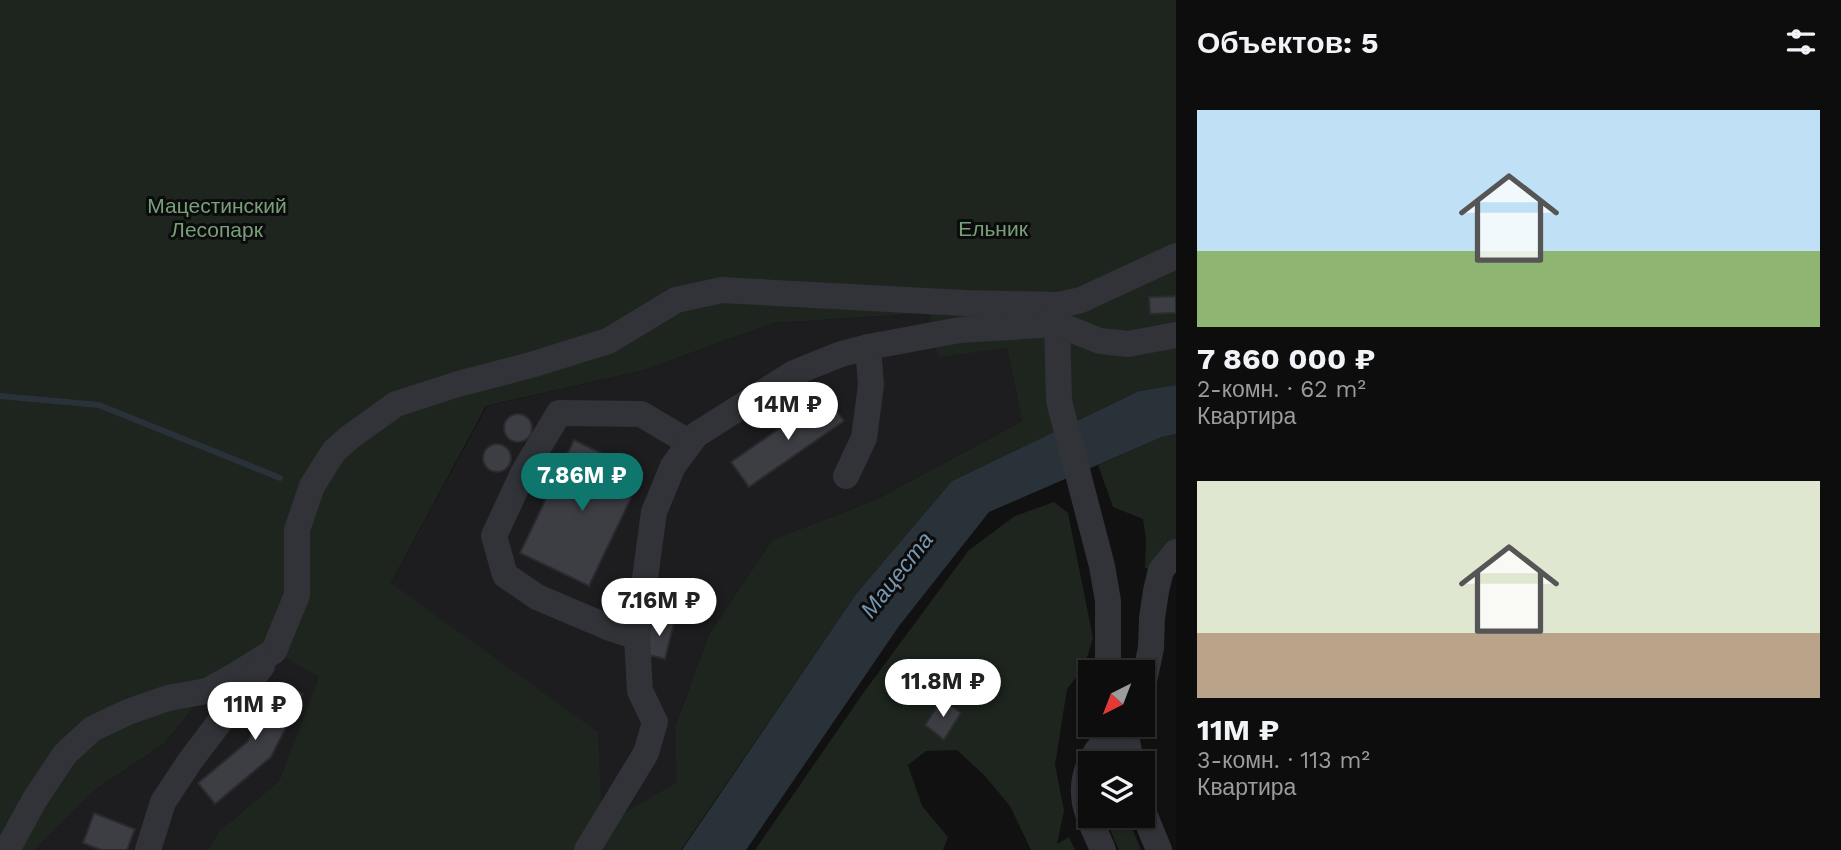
<!DOCTYPE html>
<html lang="ru">
<head>
<meta charset="utf-8">
<style>
	body { margin:0; font-family:"Work Sans",sans-serif; background:#161617; color:#f1f3f6; height:100vh; display:flex; flex-direction:column; font-size:26px; white-space:nowrap }
	* { box-sizing:border-box; margin:0 }
	p { font-size:23px; color:#9a9c9e }
	.icon { flex:none; width:38px; height:38px; fill:none; stroke:currentColor; stroke-width:2; stroke-linecap:round; stroke-linejoin:round }
	.map { position:relative; flex:1; overflow:hidden }
	.details { display:flex; flex-direction:column; background:#0d0d0e; width:665px }
	.details>* { flex:none }
	.needle { width:46px; rotate:222deg }
	.tools { position:absolute; left:1078px; top:660px; display:grid; gap:14px }
	.tools a { display:grid; place-items:center; width:77px; height:77px; border-radius:0px; background:#0d0d0e; box-shadow:0 2px 5px #0004,0 0 0 2px #2d2d2e; font-size:35px }
	.price { position:absolute; translate:-50% -60px; padding:0 16px; border-radius:24px; background:#fff; color:#222; font-size:23px; line-height:46px; filter:drop-shadow(0 2px 4px #0008) }
	.price::after { content:''; position:absolute; left:50%; top:42px; width:21px; height:16px; margin-left:-10px; background:inherit; clip-path:polygon(0 0,100% 0,50% 100%) }
	.price.active { background:#0f766e; color:#fff }
	ul { padding:0; list-style:none }
	li { display:grid; align-content:center; gap:14px; height:371px; padding:0 21px }
	li span { display:grid; place-items:center; height:217px; border-radius:0px; color:#555 }
	li>.icon { margin-inline-start:auto }
	span .icon { width:126px; height:126px; fill:#fffc; stroke-width:1 }
	li b { font-size:30px }
	h2 { display:flex; justify-content:space-between; align-items:center; height:84px; padding:0 21px; font-size:30px }
	main { display:flex; flex:1; min-height:0 }
	.map>svg:first-child { display:block }
</style>
</head>
<body>
<main>
<div class="map">
<svg width="1176" height="850" viewBox="0 0 1176 850">
	<rect width="100%" height="100%" fill="#111112"/>
	<g fill="#1d1d1f">
		<polygon points="929,313 933,334 1007,348 1022,421 877,499 772,540 709,634 675,727 678,782 602,827 391,583 487,406 641,371 774,323"/>
		<polygon points="274,651 320,676 279,781 218,832 208,850 34,850 95,790 164,744 207,691"/>
	</g>
	<g fill="#1d251e" fill-rule="evenodd">
		<path d="M0,0H1176V385L1139,391L952,481L856,594L681,850H208L218,832L279,781L319,677L274,651L207,691L164,744L95,790L34,850H0ZM929,313L938,357L1007,348L1022,421L877,499L772,540L709,634L675,727L677,782L602,826L598,732L391,583L486,406L641,371L774,323Z"/>
		<polygon points="1176,434 1176,552 1161,570 1145,568 1146,540 1143,519 1113,507 1098,465 1162,437"/>
		<polygon points="1054,502 1068,513 1093,638 1084,667 1067,689 1055,765 1064,811 1057,844 1069,837 1075,850 1031,850 1010,806 984,775 957,750 926,751 908,765 922,806 948,837 943,850 755,850 864,692 969,550 1015,516"/>
		<polygon points="1104,816 1127,816 1141,850 1119,850"/>
	</g>
	<polygon fill="#293238" points="1176,385 1176,434 1162,437 989,512 899,626 746,850 682,850 856,594 952,481 1139,391"/>
	<g fill="none" stroke-linecap="round" stroke-linejoin="round">
		<polyline stroke="#293238" stroke-width="6" points="0,396 99,405 280,478"/>
	</g>
	<g fill="#3d3e43" stroke="#2b2b2f" stroke-width="2">
		<polygon points="1176,296 1176,313 1150,314 1149,297"/>
		<polygon points="826,396 844,421 749,487 731,462"/>
		<circle cx="518" cy="428" r="14"/>
		<polygon points="574,440 643,473 589,586 520,553"/>
		<circle cx="497" cy="458" r="14"/>
		<polygon points="652,618 674,623 665,659 644,654"/>
		<polygon points="284,684 303,694 271,757 215,804 198,783 247,742 264,713 254,707 263,691"/>
		<polygon points="942,699 961,713 944,740 925,725"/>
		<polygon points="94,813 135,829 127,850 101,850 83,843"/>
	</g>
	<g fill="none" stroke-linecap="round" stroke-linejoin="round">
		<g stroke="#323338" stroke-width="26">
			<polyline points="1058,310 1057,324 1059,401 1102,566 1108,601 1108,672"/>
			<polyline points="846,476 864,438 871,385 868,347"/>
			<polyline points="637,637 610,628 537,597 505,575 494,536 523,473 559,413 641,414 690,443"/>
			<polyline points="1143,686 1151,648 1152,618 1156,591 1161,570 1176,552"/>
			<polyline points="1124,724 1131,763"/>
			<polyline points="1143,811 1159,850"/>
			<polyline points="7,850 35,799 65,754 92,729 128,712 168,698 207,691 239,673 274,651 297,595 297,530 312,486 334,451 350,437 396,404 458,384 531,365 608,341 676,300 722,290 964,303 1059,305 1081,300 1176,256"/>
			<polyline points="148,850 163,802 190,761 262,666"/>
			<polyline points="587,850 646,753 655,722 640,691 637,637 654,512 673,466 696,435 794,373 841,354 868,347 960,330 1057,324 1100,341 1128,344 1176,335"/>
			<path d="M1103,850C1097,835 1088,819 1085,803C1079,769 1098,745 1121,724"/>
		</g>
	</g>
	<g text-anchor="middle" dominant-baseline="central" stroke-width="6" stroke-linejoin="round" paint-order="stroke">
		<g font-size="21" fill="#77a079" stroke="#0c0c0d">
			<text x="217" y="205">Мацестинский<tspan x="217" dy="24">Лесопарк</tspan></text>
			<text x="993" y="228">Ельник</text>
		</g>
		<g font-size="23" font-style="italic" fill="#7696b1" stroke="#0c0c0d">
			<text transform="translate(897 575) rotate(-52)">Мацеста</text>
		</g>
	</g>
</svg>
<div class="tools">
<a><svg class="needle" viewBox="-14 -14 28 28"><path d="M0-13l5 13h-10z" fill="#e53935"/><path d="M0 13l5-13h-10z" fill="#9a9c9e"/></svg></a>
<a><svg class="icon" aria-label="layers" viewBox="0 0 24 24"><path d="M12 4l9 5-9 5-9-5zM3 14l9 5 9-5"/></svg></a>
</div>
<b class="price" style="left:788px;top:442px">14M ₽</b>
<b class="price active" style="left:582px;top:513px">7.86M ₽</b>
<b class="price" style="left:659px;top:638px">7.16M ₽</b>
<b class="price" style="left:943px;top:719px">11.8M ₽</b>
<b class="price" style="left:255px;top:742px">11M ₽</b>
</div>
<section class="details">
<h2>Объектов: 5<svg class="icon" aria-label="filters" viewBox="0 0 24 24"><path d="M4 7h16M4 17h16"/><circle cx="9" cy="7" r="2"/><circle cx="15" cy="17" r="2"/></svg></h2>
<ul>
<li><span style="background:linear-gradient(#bfe0f5 65%,#8fb573 0)"><svg class="icon" aria-label="home" viewBox="0 0 24 24"><path d="M3 11l9-7 9 7M6 9v11h12V9"/></svg></span><div><b>7 860 000 ₽</b><p>2-комн. · 62 m²</p><p>Квартира</p></div></li>
<li><span style="background:linear-gradient(#dfe7d0 70%,#b9a48a 0)"><svg class="icon" aria-label="home" viewBox="0 0 24 24"><path d="M3 11l9-7 9 7M6 9v11h12V9"/></svg></span><div><b>11M ₽</b><p>3-комн. · 113 m²</p><p>Квартира</p></div></li>
</ul>
</section>
</main>
</body>
</html>
